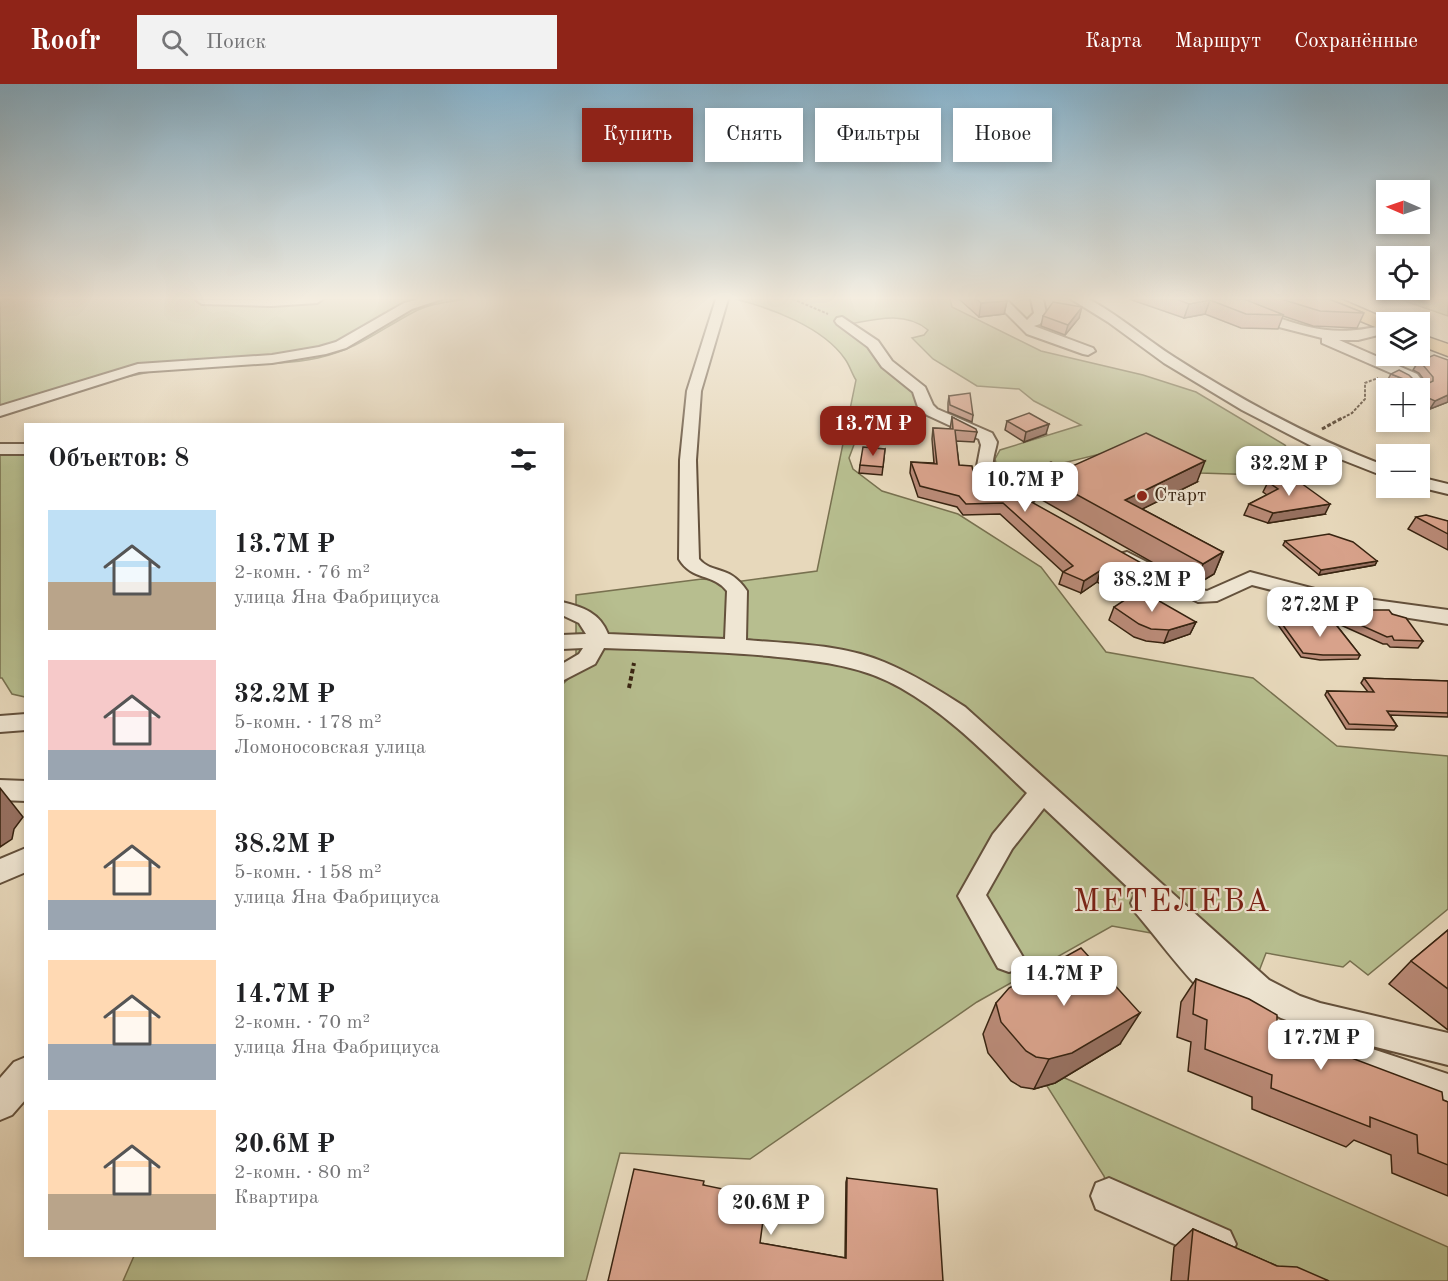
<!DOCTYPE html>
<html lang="ru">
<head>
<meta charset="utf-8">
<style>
	body { margin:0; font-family:"Old Standard TT",serif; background:#f2f2f2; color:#202124; height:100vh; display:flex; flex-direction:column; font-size:22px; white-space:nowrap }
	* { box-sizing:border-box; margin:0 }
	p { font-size:20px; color:#757577 }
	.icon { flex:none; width:33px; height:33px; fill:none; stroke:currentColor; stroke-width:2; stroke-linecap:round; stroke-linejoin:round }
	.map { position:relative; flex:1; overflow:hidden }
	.side { position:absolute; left:24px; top:339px; width:540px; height:834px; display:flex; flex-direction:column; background:#fff; border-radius:0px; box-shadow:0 3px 9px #0003 }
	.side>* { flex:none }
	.banner { position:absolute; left:582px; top:24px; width:570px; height:54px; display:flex; gap:12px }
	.needle { width:39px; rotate:272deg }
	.controls { position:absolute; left:1376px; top:96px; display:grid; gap:12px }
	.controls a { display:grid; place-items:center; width:54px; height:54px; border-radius:0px; background:#fff; box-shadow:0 3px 9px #0003; font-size:30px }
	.price { position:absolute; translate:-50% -51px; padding:0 14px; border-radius:12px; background:#fff; color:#222; font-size:20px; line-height:39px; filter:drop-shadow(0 2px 3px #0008) }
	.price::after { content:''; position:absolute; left:50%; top:36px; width:18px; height:14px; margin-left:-9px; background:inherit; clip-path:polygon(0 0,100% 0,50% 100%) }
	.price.selected { background:#8f2418; color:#fff }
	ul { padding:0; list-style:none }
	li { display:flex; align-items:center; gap:18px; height:150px; padding:0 24px }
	li span { display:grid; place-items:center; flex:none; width:168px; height:120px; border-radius:0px; color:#555 }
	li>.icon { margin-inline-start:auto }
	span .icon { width:72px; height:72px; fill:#fffc; stroke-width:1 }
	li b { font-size:26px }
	h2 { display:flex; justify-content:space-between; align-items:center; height:72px; padding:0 24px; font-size:26px }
	.tag { padding:0 21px; border-radius:0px; background:#fff; box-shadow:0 3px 9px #0003; font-size:21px; line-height:54px }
	.tag.selected { background:#8f2418; color:#fff }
	header { display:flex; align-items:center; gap:36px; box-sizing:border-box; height:84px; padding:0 30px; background:#8f2418; color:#fff }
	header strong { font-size:28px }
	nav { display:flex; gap:33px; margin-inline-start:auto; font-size:21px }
	.search { width:420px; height:54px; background:#f2f2f2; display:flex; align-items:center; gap:15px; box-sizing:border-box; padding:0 21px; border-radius:0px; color:#757577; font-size:22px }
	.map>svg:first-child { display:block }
</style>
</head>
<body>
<header>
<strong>Roofr</strong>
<div class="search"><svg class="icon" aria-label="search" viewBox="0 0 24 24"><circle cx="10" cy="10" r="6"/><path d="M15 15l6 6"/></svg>Поиск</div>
<nav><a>Карта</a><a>Маршрут</a><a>Сохранённые</a></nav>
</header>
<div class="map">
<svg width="1448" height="1197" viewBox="0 0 1448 1197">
	<rect width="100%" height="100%" fill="#e7d8bb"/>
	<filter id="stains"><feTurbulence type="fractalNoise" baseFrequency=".00333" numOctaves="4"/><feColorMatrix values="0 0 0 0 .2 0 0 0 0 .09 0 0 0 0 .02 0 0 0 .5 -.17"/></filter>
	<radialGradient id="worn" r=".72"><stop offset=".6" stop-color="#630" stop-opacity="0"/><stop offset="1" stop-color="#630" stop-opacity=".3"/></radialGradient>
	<g fill="#b7be8f" stroke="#787150" stroke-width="1.5">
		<path d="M0,215H465C447,218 428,220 412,229C378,247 358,265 318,274C275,283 229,279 185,283C121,289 61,312 0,332Z"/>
		<path d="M735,215H950L952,223L1041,267L1143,291L1196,308L1285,361L1297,379L1287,386L1262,391L1200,389L1141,360L1010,392L997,383L995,375L1000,366L1081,341L1034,317L1019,305L977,302L933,275L912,254L924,251L928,246C906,227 876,235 850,240L882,283L914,306L919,324L917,327L920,332L890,357L855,358L849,374L853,385L882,407L958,430L1041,483L1106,568L1253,594L1337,662L1448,672V825L1368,891L1350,877L1343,883L1266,869L1256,895L1218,861L1112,842L977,918L750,1075L620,1069L586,1197H123L134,1172H562V601L576,587V511L702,495L735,498L817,487L856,296C852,290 850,282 845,275C823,243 771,224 735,215Z"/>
		<polygon points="1399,215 1448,215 1448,232"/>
		<polygon points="0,361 25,361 25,613 12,610 2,594 0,594"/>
		<polygon points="1033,980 1448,1163 1448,1197 1298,1197 1109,1112 1104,1092"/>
	</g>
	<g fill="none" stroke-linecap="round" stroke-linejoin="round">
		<g stroke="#64513c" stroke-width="4">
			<g id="minor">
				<polygon points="323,215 317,219 271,222 202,220 196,216"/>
				<polygon points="419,215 442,215 412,225 346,264 326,270 272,279 139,288 0,332 0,322 138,280 272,271 319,263 336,258 404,219"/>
				<path d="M716,215H728L701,307L696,376L699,475C713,491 729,480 747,507L746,556C792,560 841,560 884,578C913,590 939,606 965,623L1269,896L1300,912L1320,919L1448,949V981L1336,953L1448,990V1024L1312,975L1307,964L1312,953L1321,949L1281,934L1255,920L1252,933L1241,938C1208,925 1160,857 1135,828L1131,819L1135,810L1044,724L1012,765L986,811L1024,875L1020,884L1009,888L998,884L958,812L993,750L1027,709C987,671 949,631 901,604C859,580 816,577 769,572C714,567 659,566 604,564L595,580L562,597V580L579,570L583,564L562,565V551L586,550L579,539L562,531V518C583,523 600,529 608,550L725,555L727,507C713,489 692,497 679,475L680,376L687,307Z"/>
				<polygon points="992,215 1006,215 1027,236 1034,229 1031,215 1043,215 1046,229 1040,240 1034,242 1093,264 1095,267 1088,271 1083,270 1027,250"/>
				<path d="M1071,215H1088L1094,218C1122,234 1146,255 1174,273C1241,316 1311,354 1386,382V393L1325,369L1242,326L1164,279L1108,238Z"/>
				<path d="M1209,215C1232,215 1246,222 1267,230C1315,247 1337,252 1386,241V249L1358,256H1339L1417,290L1427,303L1419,308V304H1409L1411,301L1407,296L1322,259V254L1279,243Z"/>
				<path d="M842,233L878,257L892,277L925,303L933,321L937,325L992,349L997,358C996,365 992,375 993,382C996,395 1020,406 1031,412L1034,416L1031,420C1012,425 983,399 977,382L981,361L979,355L927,331L918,323L913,308L882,283L868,263L837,240L835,237L837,234Z"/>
				<rect x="0" y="360" width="26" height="10"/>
				<polygon points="1419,393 1448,400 1448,410 1419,403"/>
				<polygon points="1127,468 1202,506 1207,507 1250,488 1338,511 1448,526 1448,540 1338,523 1252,501 1217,517 1198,518 1120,478 1117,474 1120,470"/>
				<polygon points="26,630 26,646 0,648 0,632"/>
				<polygon points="0,696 26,697 26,717 0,716"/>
				<polygon points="26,764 26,788 0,799 0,775"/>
				<polygon points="26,973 26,1015 12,1031 0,1036 0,994 14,978"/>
				<polygon points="1109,1094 1230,1147 1236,1160 1230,1173 1217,1179 1096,1125 1091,1112 1096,1099"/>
			</g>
		</g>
		<g stroke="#382411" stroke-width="3">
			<g id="major">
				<polygon points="1316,215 1340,215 1393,238 1386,238 1386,246 1380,245 1318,219"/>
				<polygon points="1419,250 1448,260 1448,272 1419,261"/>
			</g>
		</g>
		<g stroke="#382411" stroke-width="2" stroke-dasharray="3 1.5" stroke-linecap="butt">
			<polyline points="793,215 828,230"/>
			<polyline points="1339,336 1352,329 1365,315 1365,299 1378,294"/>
		</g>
		<polyline stroke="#382411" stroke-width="3" stroke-dasharray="4 2" stroke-linecap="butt" points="1322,345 1342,334"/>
		<polyline stroke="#382411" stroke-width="4" stroke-dasharray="4.5 3" stroke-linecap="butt" points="629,604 634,579"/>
		<use href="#minor" fill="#efe6d3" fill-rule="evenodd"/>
		<use href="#major" fill="#e4bc7e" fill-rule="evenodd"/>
	</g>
	<g fill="#ba8b78" stroke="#382411" stroke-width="1.5">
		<polygon points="959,215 1005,215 1007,217 1004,230 979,233"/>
		<polygon points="1129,215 1329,215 1364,229 1357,244 1313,242 1283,232 1278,245 1241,244 1205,230 1184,234"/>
		<polygon points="1043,232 1079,234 1065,251 1041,242"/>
		<polygon points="1448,276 1448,318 1430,325 1419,320 1419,304 1412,303 1414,298 1423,302 1427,300 1419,289 1413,286 1418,278"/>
		<polygon points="1391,290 1411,298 1408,304 1387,297"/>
		<polygon points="949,312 973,331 972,338 948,328 948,319"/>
		<polygon points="952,333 977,348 974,358 956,357 959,381 975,398 1008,405 1149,497 1126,513 1097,498 1081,509 1059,500 1063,488 1000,430 963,431 957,423 918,413 910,389 911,378 934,379 932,355 933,344 950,345"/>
		<polygon points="1007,337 1046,350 1024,358 1005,346"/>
		<polygon points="885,365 882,391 859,389 860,381"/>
		<polygon points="1066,385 1197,398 1142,425 1223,468 1214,490 1194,502 1026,407 1032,386"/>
		<polygon points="1268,398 1325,430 1268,439 1244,431 1249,420 1267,411 1263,408"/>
		<polygon points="1416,433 1448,437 1448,466 1408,445"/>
		<polygon points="1285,457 1377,477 1375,481 1319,491 1283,461"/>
		<polygon points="1334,516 1363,526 1392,530 1423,557 1418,564 1390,563 1387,560 1383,560 1334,538 1360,571 1358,575 1320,576 1301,573 1278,541 1280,537 1332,537 1321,532 1325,525 1331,525 1330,523"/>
		<polygon points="1114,523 1196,538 1190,550 1164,559 1146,557 1134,553 1109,536"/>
		<polygon points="1364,594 1448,597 1448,633 1390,631 1397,642 1394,646 1346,645 1325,611 1327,607 1368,608 1361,599"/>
		<polygon points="1448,846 1448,946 1389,900 1411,877"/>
		<polygon points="1196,895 1277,938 1309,958 1448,1018 1448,1112 1392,1089 1391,1071 1354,1056 1346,1063 1252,1025 1252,1013 1188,987 1191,958 1177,953 1181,918"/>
		<polygon points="996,919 1120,960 1055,999 1034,1005 1021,1003 1011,997 988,969 983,950"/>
		<polygon points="847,1094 943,1197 608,1197 704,1101 760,1159 845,1174 846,1098"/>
		<polygon points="1193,1145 1277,1182 1329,1197 1171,1197 1174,1163"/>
	</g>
	<g fill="#977161" stroke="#382411" stroke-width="1.5">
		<polygon points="1210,216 1205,230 1184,234 1189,220"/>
		<polygon points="1007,217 1004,230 979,233 981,219"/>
		<polygon points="1082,223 1079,234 1065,251 1068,241"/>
		<polygon points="1448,311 1448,318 1430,325 1435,317"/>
		<polygon points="1049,340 1046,350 1024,358 1026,348"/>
		<polygon points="1205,377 1197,398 1122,435 1125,416"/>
		<polygon points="1330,420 1325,430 1268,439 1273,429"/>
		<polygon points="1223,468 1214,490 1194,502 1203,480"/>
		<polygon points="1377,477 1375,481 1319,491 1321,486"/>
		<polygon points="1101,486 1097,498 1081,509 1084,497"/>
		<polygon points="1154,486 1149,497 1126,513 1130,502"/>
		<polygon points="1196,538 1190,550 1164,559 1169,546"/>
		<polygon points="0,704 23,733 14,745 12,755 0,763"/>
		<polygon points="1140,929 1120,960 1055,999 1034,1005 1049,975"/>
	</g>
	<g fill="#d8a28b" stroke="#382411" stroke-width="1.5">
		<polygon points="977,215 1005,215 1007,217 981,219"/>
		<polygon points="1176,215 1244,215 1284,231 1246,230 1210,216 1189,220"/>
		<polygon points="1281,215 1329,215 1364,229 1320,227"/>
		<polygon points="1053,218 1082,223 1068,241 1043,232"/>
		<polygon points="1434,271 1448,276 1448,311 1435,317 1419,310 1419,304 1408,304 1418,300 1414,298 1421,298 1423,302 1433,297 1433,293 1423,281 1418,278"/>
		<polygon points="1399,286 1409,291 1412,294 1411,298 1391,290"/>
		<polygon points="970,309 973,331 950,321 949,312"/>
		<polygon points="1029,329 1049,340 1026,348 1007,337"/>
		<polygon points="952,333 976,345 977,348 955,346 959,381 972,382 975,398 1003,400 1008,405 1154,486 1130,502 1101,486 1084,497 1063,488 1073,482 1003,419 966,420 959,412 920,402 911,378 937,380 933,344 953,345"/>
		<polygon points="1146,349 1205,377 1125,416 1223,468 1203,480 1032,386 1051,378 1066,385"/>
		<polygon points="863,363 885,365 883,383 860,381"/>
		<polygon points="1294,394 1330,420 1273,429 1249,420 1278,405 1268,398"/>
		<polygon points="1426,431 1448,437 1448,450 1416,433"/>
		<polygon points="1329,450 1353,458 1377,477 1321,486 1285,457"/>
		<polygon points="1140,506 1196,538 1169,546 1151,545 1139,540 1114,523"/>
		<polygon points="1334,516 1355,520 1363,526 1389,526 1392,530 1406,534 1423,557 1394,556 1392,552 1387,553 1325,525 1341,525"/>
		<polygon points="1280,537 1333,537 1360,571 1323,571 1303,569"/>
		<polygon points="1364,594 1448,597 1448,629 1387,627 1397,642 1349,640 1327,607 1374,608"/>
		<polygon points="1448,846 1448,905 1411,877"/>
		<polygon points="1081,864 1140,929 1072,969 1049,975 1036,973 1026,967 1001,938 996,919 1009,904"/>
		<polygon points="1196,895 1249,915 1277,931 1277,938 1309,950 1309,958 1442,1008 1443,1016 1448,1018 1448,1081 1418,1069 1417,1051 1370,1033 1370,1043 1271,1004 1272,991 1205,965 1207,936 1193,930"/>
		<polygon points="634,1085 704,1097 703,1101 766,1114 760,1159 846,1174 847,1094 937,1105 943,1197 608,1197"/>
		<polygon points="1193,1145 1277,1182 1297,1183 1329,1197 1188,1197"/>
	</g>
	<linearGradient id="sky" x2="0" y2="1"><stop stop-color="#87b6d2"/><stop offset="0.56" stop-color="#f4ede0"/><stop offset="1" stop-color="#f4ede0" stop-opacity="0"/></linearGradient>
	<rect width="1448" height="383" fill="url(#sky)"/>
	<circle fill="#8f2418" stroke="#efe6d3" stroke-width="2" cx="1142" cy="412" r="6"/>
	<g text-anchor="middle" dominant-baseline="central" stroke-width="4.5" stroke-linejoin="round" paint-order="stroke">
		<g font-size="20" fill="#382411" stroke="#efe6d3" text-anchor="start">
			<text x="1154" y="412">Старт</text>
		</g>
		<g font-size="32" letter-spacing="1.5" fill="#7a1f14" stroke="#efe6d3">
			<text x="1172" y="819">МЕТЕЛЕВА</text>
		</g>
	</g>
	<rect width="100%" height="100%" filter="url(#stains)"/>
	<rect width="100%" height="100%" fill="url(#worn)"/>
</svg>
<div class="controls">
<a><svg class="needle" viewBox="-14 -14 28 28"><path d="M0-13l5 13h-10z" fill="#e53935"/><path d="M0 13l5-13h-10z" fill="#757577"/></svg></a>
<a><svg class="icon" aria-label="locate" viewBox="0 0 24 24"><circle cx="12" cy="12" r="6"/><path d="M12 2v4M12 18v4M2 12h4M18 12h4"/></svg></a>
<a><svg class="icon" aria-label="layers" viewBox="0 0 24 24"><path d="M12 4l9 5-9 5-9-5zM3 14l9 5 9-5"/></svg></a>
<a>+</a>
<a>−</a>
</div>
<b class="price selected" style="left:873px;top:373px">13.7M ₽</b>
<b class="price" style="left:1289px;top:413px">32.2M ₽</b>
<b class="price" style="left:1025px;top:429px">10.7M ₽</b>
<b class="price" style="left:1152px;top:529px">38.2M ₽</b>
<b class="price" style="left:1320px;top:554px">27.2M ₽</b>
<b class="price" style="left:1064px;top:923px">14.7M ₽</b>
<b class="price" style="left:1321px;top:987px">17.7M ₽</b>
<b class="price" style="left:771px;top:1152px">20.6M ₽</b>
<div class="banner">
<a class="tag selected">Купить</a>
<a class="tag">Снять</a>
<a class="tag">Фильтры</a>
<a class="tag">Новое</a>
</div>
<section class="side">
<h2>Объектов: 8<svg class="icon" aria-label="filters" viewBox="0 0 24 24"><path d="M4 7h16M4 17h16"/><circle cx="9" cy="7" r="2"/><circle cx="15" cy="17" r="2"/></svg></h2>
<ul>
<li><span style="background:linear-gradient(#bfe0f5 60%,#b9a48a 0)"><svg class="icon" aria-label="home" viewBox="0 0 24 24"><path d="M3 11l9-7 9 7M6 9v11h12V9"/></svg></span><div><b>13.7M ₽</b><p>2-комн. · 76 m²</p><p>улица Яна Фабрициуса</p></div></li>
<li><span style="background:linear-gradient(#f6c9c9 75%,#9aa5b1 0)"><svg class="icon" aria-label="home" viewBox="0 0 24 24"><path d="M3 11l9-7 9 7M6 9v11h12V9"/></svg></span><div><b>32.2M ₽</b><p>5-комн. · 178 m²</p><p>Ломоносовская улица</p></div></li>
<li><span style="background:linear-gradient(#ffd9b3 75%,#9aa5b1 0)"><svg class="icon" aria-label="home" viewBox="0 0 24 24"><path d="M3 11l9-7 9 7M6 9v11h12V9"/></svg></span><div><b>38.2M ₽</b><p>5-комн. · 158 m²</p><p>улица Яна Фабрициуса</p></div></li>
<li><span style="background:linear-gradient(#ffd9b3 70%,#9aa5b1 0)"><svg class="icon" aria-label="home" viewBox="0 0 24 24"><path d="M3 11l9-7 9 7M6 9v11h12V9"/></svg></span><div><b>14.7M ₽</b><p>2-комн. · 70 m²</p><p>улица Яна Фабрициуса</p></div></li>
<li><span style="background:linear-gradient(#ffd9b3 70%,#b9a48a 0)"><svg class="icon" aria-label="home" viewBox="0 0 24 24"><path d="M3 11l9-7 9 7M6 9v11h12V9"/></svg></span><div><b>20.6M ₽</b><p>2-комн. · 80 m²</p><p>Квартира</p></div></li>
</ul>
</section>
</div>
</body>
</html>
